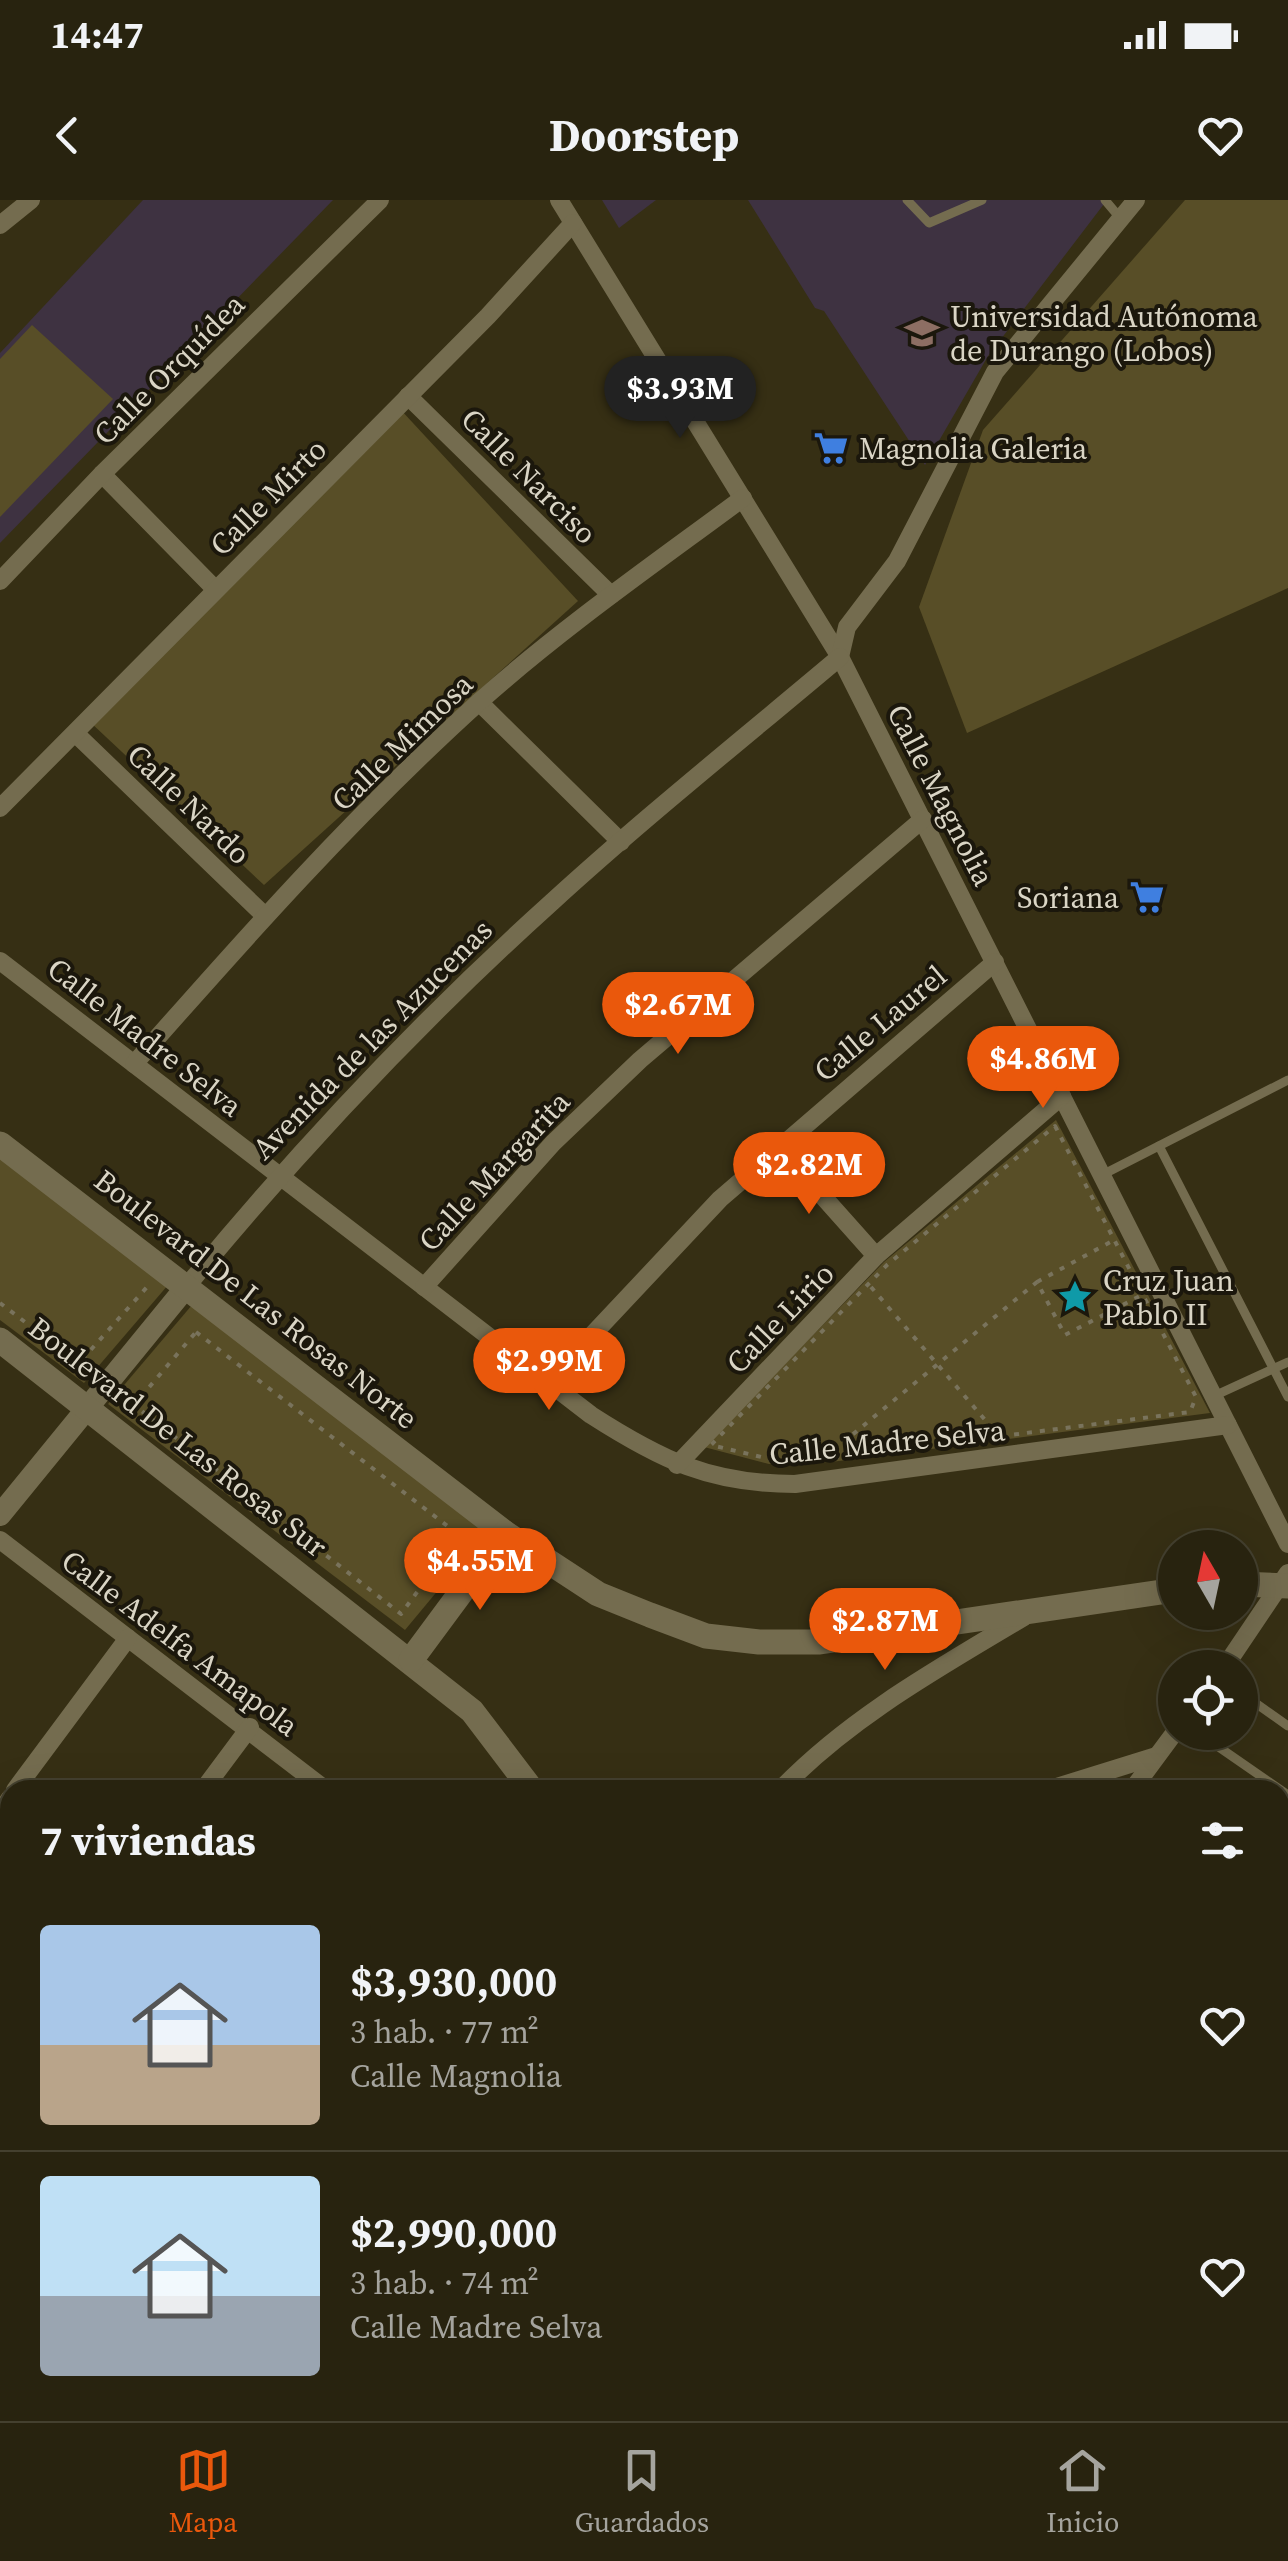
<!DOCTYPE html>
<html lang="es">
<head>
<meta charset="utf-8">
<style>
	body { margin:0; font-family:"Source Serif 4",serif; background:#302b18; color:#f1f3f6; height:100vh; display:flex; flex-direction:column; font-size:38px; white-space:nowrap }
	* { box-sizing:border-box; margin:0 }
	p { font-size:32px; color:#a5a49e }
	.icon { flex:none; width:55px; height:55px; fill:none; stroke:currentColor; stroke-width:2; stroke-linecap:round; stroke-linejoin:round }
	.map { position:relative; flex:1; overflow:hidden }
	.side { position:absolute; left:0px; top:1580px; width:1290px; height:642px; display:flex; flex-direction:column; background:#28230f; border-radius:30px 30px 0 0; box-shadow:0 10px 40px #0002,0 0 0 2px #44402f }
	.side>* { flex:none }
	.needle { width:65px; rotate:351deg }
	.controls { position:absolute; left:1158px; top:1330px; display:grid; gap:20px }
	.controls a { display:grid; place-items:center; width:100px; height:100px; border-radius:50%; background:#28230f; box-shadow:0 10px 40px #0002,0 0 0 2px #44402f; font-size:50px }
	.price { position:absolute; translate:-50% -85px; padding:0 22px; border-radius:35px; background:#ea580c; color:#fff; font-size:32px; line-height:65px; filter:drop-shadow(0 2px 5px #0008) }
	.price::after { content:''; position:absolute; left:50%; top:60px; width:30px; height:22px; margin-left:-15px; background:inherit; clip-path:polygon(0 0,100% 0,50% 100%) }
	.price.current { background:#222; color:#fff }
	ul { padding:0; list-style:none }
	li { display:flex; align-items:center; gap:30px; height:250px; padding:0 40px }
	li+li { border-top:2px solid #44402f }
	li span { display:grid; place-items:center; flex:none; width:280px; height:200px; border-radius:10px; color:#555 }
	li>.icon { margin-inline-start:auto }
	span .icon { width:120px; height:120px; fill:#fffc; stroke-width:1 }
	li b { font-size:42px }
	h2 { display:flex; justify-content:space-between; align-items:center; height:120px; padding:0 40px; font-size:42px }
	.status { display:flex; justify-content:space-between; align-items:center; height:70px; padding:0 50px; background:#28230f; direction:ltr }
	.status svg { height:28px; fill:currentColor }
	header { display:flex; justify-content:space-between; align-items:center; height:130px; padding:0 40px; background:#28230f; font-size:45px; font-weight:700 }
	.tabs { display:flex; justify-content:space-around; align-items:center; height:140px; border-top:2px solid #44402f; background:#28230f; font-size:28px; color:#a5a49e }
	.tabs a { display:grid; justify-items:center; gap:5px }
	.tabs .current { color:#ea580c }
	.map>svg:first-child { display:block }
</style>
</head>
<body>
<div class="status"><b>14:47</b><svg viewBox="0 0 49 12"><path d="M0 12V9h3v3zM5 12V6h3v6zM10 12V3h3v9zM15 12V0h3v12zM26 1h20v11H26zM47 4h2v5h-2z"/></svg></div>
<header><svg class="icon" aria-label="back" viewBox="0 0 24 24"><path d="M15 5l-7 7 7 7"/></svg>Doorstep<svg class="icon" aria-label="heart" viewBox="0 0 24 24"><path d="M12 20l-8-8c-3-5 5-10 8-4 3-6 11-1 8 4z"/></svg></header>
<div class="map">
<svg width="1288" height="2221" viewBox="0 0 1288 2221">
	<rect width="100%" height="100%" fill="#362f14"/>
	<g fill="#3e3241">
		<polygon points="143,0 333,0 0,343 0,153"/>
		<polygon points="602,0 656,0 619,28"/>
		<polygon points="748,0 1107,0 988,156 925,265 824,111 815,108"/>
	</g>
	<g fill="#584e27">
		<polygon points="1185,0 1288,0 1288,388 967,533 919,407 983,230"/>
		<polygon points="32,125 113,199 0,317 0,159"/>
		<polygon points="400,209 578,401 264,685 90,522"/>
		<polygon points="1056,920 1210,1213 831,1262 769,1264 704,1247 884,1062"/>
		<polygon points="0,957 168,1085 84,1183 0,1120"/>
		<polygon points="192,1105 489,1329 405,1430 108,1204"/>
		<polygon points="10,1944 10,2212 181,2213 183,2221 0,2221 0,1966"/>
	</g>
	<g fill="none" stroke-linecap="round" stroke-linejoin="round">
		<g stroke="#79735c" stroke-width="4" stroke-dasharray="5 8" stroke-linecap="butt">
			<polygon points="1055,926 1196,1197 1190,1212 823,1259 770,1259 711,1245 887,1065"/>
			<polyline points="1037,1082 1114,1040"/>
			<polyline points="871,1087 998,1235"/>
			<polyline points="0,1103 79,1163 147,1087"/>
			<polygon points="196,1132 459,1335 401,1414 134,1205"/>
			<polyline points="823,1259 1037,1082 1065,1135 1142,1095"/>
			<polyline points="1280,1884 1288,1876"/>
			<polyline points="1022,2221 1028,2212"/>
		</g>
		<g stroke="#746c4f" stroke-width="9">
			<polyline points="907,0 929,23 982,0"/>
			<polyline points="1105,0 1121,19"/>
			<polyline points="1159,946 1288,1197"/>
			<polyline points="1102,975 1288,880"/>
			<polyline points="1214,1196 1288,1162"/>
			<polyline points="1240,1492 1288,1526"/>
			<polyline points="1197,1532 1288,1595"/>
			<polyline points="1280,2086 1288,2102"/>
		</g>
		<g stroke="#746c4f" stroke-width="18">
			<polyline points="559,0 840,457 1288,1344"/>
			<polyline points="0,25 31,0"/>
			<polyline points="408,196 611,395"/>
			<polyline points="102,274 215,389"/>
			<polyline points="0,381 102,274 380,0"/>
			<polyline points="840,457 847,427 897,361 995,172 1136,0"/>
			<polyline points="479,502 621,642"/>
			<polyline points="76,534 264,715"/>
			<polyline points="0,608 488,116 573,23"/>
			<path d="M0,761L591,1215C661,1260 710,1284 795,1284L1228,1225"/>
			<path d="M134,864C244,739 355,614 479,502C562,428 654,364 743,298"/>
			<polyline points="778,946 876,1056"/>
			<path d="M187,1086C299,950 421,820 552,702C645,617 744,538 840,457"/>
			<polyline points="424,1087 553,943 640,860 923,619"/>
			<polyline points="548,1182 720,999 995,762"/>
			<polyline points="677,1265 876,1056 1062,896"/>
			<polyline points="0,1340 326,1590"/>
			<polyline points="1224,1468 1288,1373"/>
			<polyline points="15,1590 128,1438"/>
			<polyline points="203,1590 250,1527"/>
			<path d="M780,1590C850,1517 939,1468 1024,1417"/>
			<polyline points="1047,1590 1156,1556"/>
			<polyline points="1132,1590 1175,1532"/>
			<polyline points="0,1613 10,1598"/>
			<polyline points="1280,1720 1288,1709"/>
			<polyline points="0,1937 10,1917"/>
			<polyline points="197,2212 198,2221"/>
			<polyline points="355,2212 356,2221"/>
			<polyline points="512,2212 513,2221"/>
			<polyline points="913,2221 919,2212"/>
		</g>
		<g stroke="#746c4f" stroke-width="22">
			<polyline points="0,1315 187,1086"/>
			<polyline points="1280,1770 1288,1759"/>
			<polyline points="1280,1980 1288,1969"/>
			<polyline points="948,2221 954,2212"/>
			<polyline points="1101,2221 1107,2212"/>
		</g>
		<g stroke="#746c4f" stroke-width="25">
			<polyline points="0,944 505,1333 598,1394 650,1415 706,1436 759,1442 820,1442 1175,1390"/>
			<polyline points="0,1140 472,1511 532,1590"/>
			<polyline points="1240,1384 1288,1386"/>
			<polyline points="411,1460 505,1333"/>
			<polyline points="667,2212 668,2221"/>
		</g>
		<g stroke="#b18856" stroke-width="25">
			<polyline points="1280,1840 1288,1829"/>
			<polyline points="1280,1917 1288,1906"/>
			<polyline points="994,2221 1000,2212"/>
			<polyline points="1058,2221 1064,2212"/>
		</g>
	</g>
	<defs>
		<g id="university-bare" transform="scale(2.7)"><path d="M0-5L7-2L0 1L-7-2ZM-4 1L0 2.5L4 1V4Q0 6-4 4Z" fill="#8d6e63" stroke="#1b170c" stroke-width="2.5" paint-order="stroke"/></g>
		<g id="supermarket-bare" transform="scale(2.7)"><path d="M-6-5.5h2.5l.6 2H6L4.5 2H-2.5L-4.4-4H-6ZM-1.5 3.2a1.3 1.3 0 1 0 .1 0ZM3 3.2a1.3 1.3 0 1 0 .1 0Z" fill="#3f7fe0" stroke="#1b170c" stroke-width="2.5" paint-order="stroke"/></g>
		<g id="sight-bare" transform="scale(2.7)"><path d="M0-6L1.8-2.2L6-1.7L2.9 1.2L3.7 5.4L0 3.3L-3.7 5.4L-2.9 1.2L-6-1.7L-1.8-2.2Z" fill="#0f9aa8" stroke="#1b170c" stroke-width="2.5" paint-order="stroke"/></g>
	</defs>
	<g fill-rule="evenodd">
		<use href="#university-bare" x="922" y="133"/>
		<use href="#supermarket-bare" x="831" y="248"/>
		<use href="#supermarket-bare" x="1147" y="697"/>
		<use href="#sight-bare" x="1075" y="1097"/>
	</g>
	<g text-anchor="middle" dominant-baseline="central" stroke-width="8" stroke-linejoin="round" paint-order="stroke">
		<g font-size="30" fill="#dad5c5" stroke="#1b170c" text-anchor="start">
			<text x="950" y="116">Universidad Autónoma<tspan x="950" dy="34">de Durango (Lobos)</tspan></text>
			<text x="859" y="248">Magnolia Galeria</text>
			<text x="1119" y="697" text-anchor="end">Soriana</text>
			<text x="1103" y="1080">Cruz Juan<tspan x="1103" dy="34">Pablo II</tspan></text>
		</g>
		<g font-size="30" fill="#dad5c5" stroke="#1b170c">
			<text transform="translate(169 169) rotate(-45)">Calle Orquídea</text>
			<text transform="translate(529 276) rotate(45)">Calle Narciso</text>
			<text transform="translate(268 297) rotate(-45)">Calle Mirto</text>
			<text transform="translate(402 542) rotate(-44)">Calle Mimosa</text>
			<text transform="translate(941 595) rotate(63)">Calle Magnolia</text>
			<text transform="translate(189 604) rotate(44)">Calle Nardo</text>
			<text transform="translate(880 823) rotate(-40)">Calle Laurel</text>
			<text transform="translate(145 837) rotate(38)">Calle Madre Selva</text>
			<text transform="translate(372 839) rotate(-45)">Avenida de las Azucenas</text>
			<text transform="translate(494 971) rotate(-47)">Calle Margarita</text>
			<text transform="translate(256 1099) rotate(38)">Boulevard De Las Rosas Norte</text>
			<text transform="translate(780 1118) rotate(-46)">Calle Lirio</text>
			<text transform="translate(178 1237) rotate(38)">Boulevard De Las Rosas Sur</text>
			<text transform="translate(887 1242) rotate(-6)">Calle Madre Selva</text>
			<text transform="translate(180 1443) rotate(37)">Calle Adelfa Amapola</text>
		</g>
	</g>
</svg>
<div class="controls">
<a><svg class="needle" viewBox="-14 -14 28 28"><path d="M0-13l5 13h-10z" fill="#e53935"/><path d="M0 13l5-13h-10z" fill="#a5a49e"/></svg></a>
<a><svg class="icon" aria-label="locate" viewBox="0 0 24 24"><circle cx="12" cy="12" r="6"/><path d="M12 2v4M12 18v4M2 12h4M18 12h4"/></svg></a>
</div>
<b class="price current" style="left:680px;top:241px">$3.93M</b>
<b class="price" style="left:678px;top:857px">$2.67M</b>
<b class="price" style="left:1043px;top:911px">$4.86M</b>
<b class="price" style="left:809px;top:1017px">$2.82M</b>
<b class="price" style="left:549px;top:1213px">$2.99M</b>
<b class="price" style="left:480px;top:1413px">$4.55M</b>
<b class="price" style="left:885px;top:1473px">$2.87M</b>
<section class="side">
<h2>7 viviendas<svg class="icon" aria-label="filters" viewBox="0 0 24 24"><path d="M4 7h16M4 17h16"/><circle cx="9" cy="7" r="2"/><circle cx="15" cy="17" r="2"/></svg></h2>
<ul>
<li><span style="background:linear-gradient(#a9c7e8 60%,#b9a48a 0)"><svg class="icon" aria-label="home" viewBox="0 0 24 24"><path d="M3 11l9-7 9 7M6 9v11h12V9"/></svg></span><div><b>$3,930,000</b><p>3 hab. · 77 m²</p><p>Calle Magnolia</p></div><svg class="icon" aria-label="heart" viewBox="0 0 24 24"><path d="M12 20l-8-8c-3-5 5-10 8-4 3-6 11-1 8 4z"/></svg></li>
<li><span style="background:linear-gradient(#bfe0f5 60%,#9aa5b1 0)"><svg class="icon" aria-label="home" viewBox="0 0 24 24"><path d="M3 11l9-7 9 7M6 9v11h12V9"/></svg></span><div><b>$2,990,000</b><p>3 hab. · 74 m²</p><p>Calle Madre Selva</p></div><svg class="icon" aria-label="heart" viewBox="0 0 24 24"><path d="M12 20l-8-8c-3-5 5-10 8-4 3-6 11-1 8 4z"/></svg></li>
</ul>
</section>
</div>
<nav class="tabs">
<a class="current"><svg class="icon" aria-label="map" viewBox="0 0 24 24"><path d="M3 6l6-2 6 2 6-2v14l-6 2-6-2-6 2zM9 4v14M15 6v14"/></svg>Mapa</a>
<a><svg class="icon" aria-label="saved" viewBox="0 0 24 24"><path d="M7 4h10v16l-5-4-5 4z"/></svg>Guardados</a>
<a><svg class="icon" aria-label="home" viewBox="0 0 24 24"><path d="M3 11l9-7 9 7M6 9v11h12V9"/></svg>Inicio</a>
</nav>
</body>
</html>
